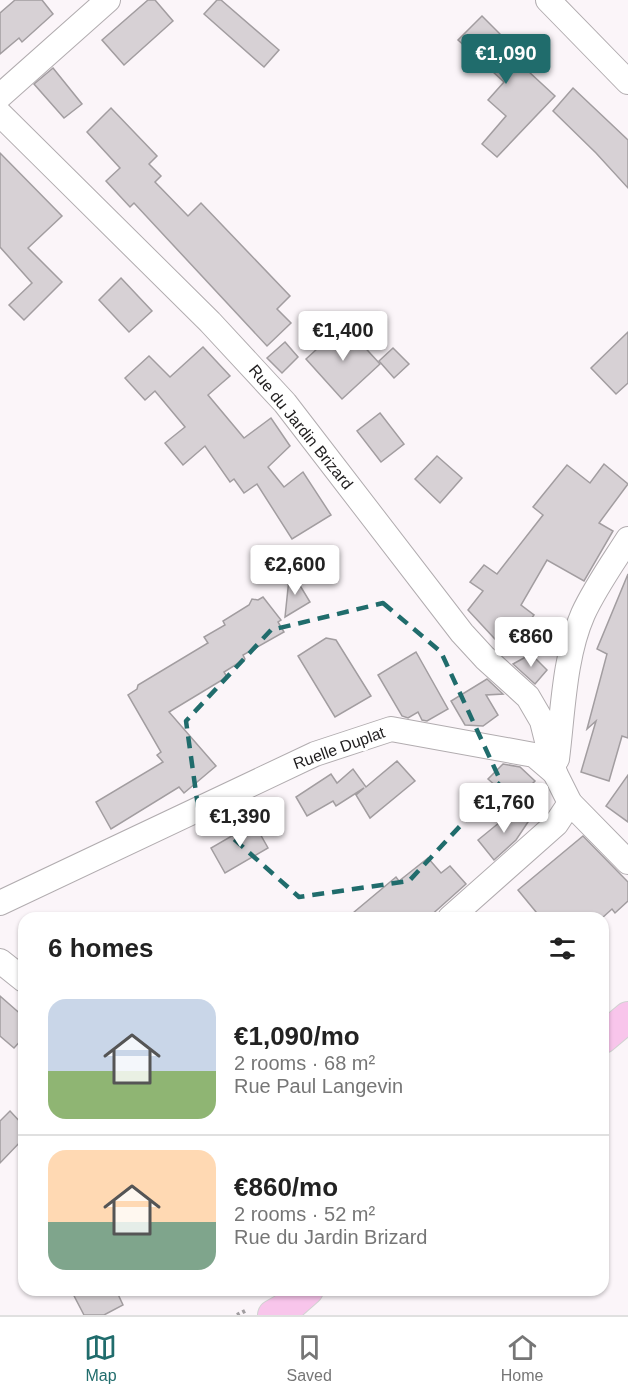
<!DOCTYPE html>
<html lang="en">
<head>
<meta charset="utf-8">
<style>
	body { margin:0; font-family:Arial,sans-serif; background:#f6f6f6; color:#222; height:100vh; display:flex; flex-direction:column; font-size:22px; white-space:nowrap }
	* { box-sizing:border-box; margin:0 }
	p { font-size:20px; color:#767676 }
	.icon { flex:none; width:33px; height:33px; fill:none; stroke:currentColor; stroke-width:2; stroke-linecap:round; stroke-linejoin:round }
	.map { position:relative; flex:1; overflow:hidden }
	.sheet { position:absolute; left:18px; top:912px; width:591px; height:384px; display:flex; flex-direction:column; background:#fff; border-radius:18px; box-shadow:0 2px 4px #0004 }
	.sheet>* { flex:none }
	.price { position:absolute; translate:-50% -51px; padding:0 14px; border-radius:6px; background:#fff; color:#222; font-size:20px; line-height:39px; filter:drop-shadow(0 2px 3px #0008) }
	.price::after { content:''; position:absolute; left:50%; top:36px; width:18px; height:14px; margin-left:-9px; background:inherit; clip-path:polygon(0 0,100% 0,50% 100%) }
	.price.on { background:#206c6c; color:#fff }
	ul { padding:0; list-style:none }
	li { display:flex; align-items:center; gap:18px; height:150px; padding:0 30px }
	li+li { border-top:2px solid #e0e0e0 }
	li span { display:grid; place-items:center; flex:none; width:168px; height:120px; border-radius:18px; color:#555 }
	li>.icon { margin-inline-start:auto }
	span .icon { width:72px; height:72px; fill:#fffc; stroke-width:1 }
	li b { font-size:26px }
	h2 { display:flex; justify-content:space-between; align-items:center; height:72px; padding:0 30px; font-size:26px }
	.menu { display:flex; justify-content:space-around; align-items:center; height:84px; border-top:2px solid #e0e0e0; background:#fff; font-size:16px; color:#767676 }
	.menu a { display:grid; justify-items:center; gap:3px }
	.menu .on { color:#206c6c }
	.map>svg:first-child { display:block }
</style>
</head>
<body>
<div class="map">
<svg width="628" height="1315" viewBox="0 0 628 1315">
	<rect width="100%" height="100%" fill="#fbf5f9"/>
	<g fill="#d7d1d5" stroke="#a29da0" stroke-width="1.5">
		<polygon points="15,0 42,0 53,14 22,42 19,38 0,54 0,13"/>
		<polygon points="148,0 155,0 173,21 124,65 102,40"/>
		<polygon points="217,0 221,0 279,50 264,67 204,14"/>
		<polygon points="482,16 507,41 502,47 555,96 497,157 482,144 506,116 488,100 504,82 458,40"/>
		<polygon points="53,68 82,104 64,118 34,84"/>
		<polygon points="573,88 628,140 628,188 596,153 553,111"/>
		<polygon points="111,108 157,156 149,164 161,176 155,182 188,216 201,203 290,296 277,309 291,323 267,346 134,203 130,207 106,181 120,168 87,132"/>
		<polygon points="0,153 62,216 28,248 62,282 24,320 9,305 32,283 0,247"/>
		<polygon points="121,278 152,311 129,332 99,300"/>
		<polygon points="347,328 380,364 342,399 306,359 330,337"/>
		<polygon points="628,332 628,383 616,394 591,368"/>
		<polygon points="285,342 298,357 282,373 267,358"/>
		<polygon points="203,347 230,376 208,395 244,438 271,418 290,446 268,467 284,487 303,472 331,515 292,539 257,484 244,493 234,479 230,482 205,446 183,465 165,443 185,427 155,391 145,400 125,378 149,356 170,377"/>
		<polygon points="393,348 409,364 394,378 379,361"/>
		<polygon points="380,413 404,444 381,462 357,431"/>
		<polygon points="437,456 462,478 440,503 415,479"/>
		<polygon points="604,464 628,484 599,523 613,531 584,581 547,560 521,605 534,615 507,652 468,610 483,591 470,582 484,565 497,574 543,515 533,507 567,465 590,483"/>
		<polygon points="290,569 310,602 285,617"/>
		<polygon points="628,574 628,738 622,736 609,781 581,772 596,721 587,729 607,654 597,649"/>
		<polygon points="263,597 281,620 278,622 284,632 243,655 245,659 224,672 227,677 169,712 216,766 184,793 179,787 111,829 96,802 163,762 157,755 161,752 128,695 137,689 138,685 208,643 204,637 225,625 223,621 249,605 252,599 258,600"/>
		<polygon points="326,638 336,640 371,696 335,717 298,656"/>
		<polygon points="416,652 448,709 427,721 422,720 418,712 408,718 402,716 378,675"/>
		<polygon points="531,654 547,670 535,684 513,664"/>
		<polygon points="487,679 503,694 486,695 498,715 483,726 465,725 451,701"/>
		<polygon points="397,761 415,781 370,818 356,795 364,788 336,806 333,801 307,816 296,797 331,774 337,783 353,769 366,787"/>
		<polygon points="503,764 520,767 535,781 514,802 488,779"/>
		<polygon points="628,775 628,822 606,806"/>
		<polygon points="516,809 528,822 516,840 494,860 478,840"/>
		<polygon points="254,823 268,848 225,873 211,848"/>
		<polygon points="583,836 628,882 628,901 615,913 612,909 602,918 541,918 518,890"/>
		<polygon points="428,858 441,873 450,866 466,884 428,918 347,918 396,877 399,881"/>
		<polygon points="0,996 24,1017 24,1037 14,1048 0,1036"/>
		<polygon points="10,1111 24,1126 24,1138 0,1163 0,1121"/>
		<polygon points="71,1290 116,1290 123,1305 104,1315 84,1315"/>
	</g>
	<g fill="none" stroke-linecap="round" stroke-linejoin="round">
		<g stroke="#b1acaf" stroke-width="26">
			<g id="minor">
				<polyline points="548,0 628,82"/>
				<polyline points="0,96 108,0"/>
				<polyline points="0,114 210,322 285,403 462,633 485,658 528,697 542,721 555,773 570,803 628,862"/>
				<path d="M557,759C563,712 564,657 583,614C595,588 612,564 628,539"/>
				<polyline points="0,903 315,754 391,729 534,755 555,773"/>
				<polyline points="450,918 556,824 570,803"/>
				<polyline points="0,961 24,980"/>
			</g>
		</g>
		<g stroke="#d2d2d2" stroke-width="32">
			<g id="major">
				<polyline points="603,1038 628,1017"/>
				<polyline points="273,1315 292,1304 308,1290"/>
			</g>
		</g>
		<polyline stroke="#a19da0" stroke-width="4" stroke-dasharray="3 3" stroke-linecap="butt" points="237,1315 247,1310"/>
		<use href="#minor" stroke="#fff" stroke-width="24"/>
		<use href="#major" stroke="#f8c5eb" stroke-width="30"/>
	</g>
	<path fill="none" stroke="#206c6c" stroke-width="4.5" stroke-dasharray="12 8" stroke-linejoin="round" d="M383,603L441,652L501,782L409,881L299,897L198,807L186,721L271,630Z"/>
	<g text-anchor="middle" dominant-baseline="central" stroke-width="6" stroke-linejoin="round" paint-order="stroke">
		<g font-size="16" fill="#1f1d1e" stroke="#fff">
			<text transform="translate(301 427) rotate(51)">Rue du Jardin Brizard</text>
			<text transform="translate(339 748) rotate(-20)">Ruelle Duplat</text>
		</g>
	</g>
</svg>
<b class="price on" style="left:506px;top:85px">€1,090</b>
<b class="price" style="left:343px;top:362px">€1,400</b>
<b class="price" style="left:295px;top:596px">€2,600</b>
<b class="price" style="left:531px;top:668px">€860</b>
<b class="price" style="left:504px;top:834px">€1,760</b>
<b class="price" style="left:240px;top:848px">€1,390</b>
<section class="sheet">
<h2>6 homes<svg class="icon" aria-label="filters" viewBox="0 0 24 24"><path d="M4 7h16M4 17h16"/><circle cx="9" cy="7" r="2"/><circle cx="15" cy="17" r="2"/></svg></h2>
<ul>
<li><span style="background:linear-gradient(#c9d6e8 60%,#8fb573 0)"><svg class="icon" aria-label="home" viewBox="0 0 24 24"><path d="M3 11l9-7 9 7M6 9v11h12V9"/></svg></span><div><b>€1,090/mo</b><p>2 rooms · 68 m²</p><p>Rue Paul Langevin</p></div></li>
<li><span style="background:linear-gradient(#ffd9b3 60%,#7fa58c 0)"><svg class="icon" aria-label="home" viewBox="0 0 24 24"><path d="M3 11l9-7 9 7M6 9v11h12V9"/></svg></span><div><b>€860/mo</b><p>2 rooms · 52 m²</p><p>Rue du Jardin Brizard</p></div></li>
</ul>
</section>
</div>
<nav class="menu">
<a class="on"><svg class="icon" aria-label="map" viewBox="0 0 24 24"><path d="M3 6l6-2 6 2 6-2v14l-6 2-6-2-6 2zM9 4v14M15 6v14"/></svg>Map</a>
<a><svg class="icon" aria-label="saved" viewBox="0 0 24 24"><path d="M7 4h10v16l-5-4-5 4z"/></svg>Saved</a>
<a><svg class="icon" aria-label="home" viewBox="0 0 24 24"><path d="M3 11l9-7 9 7M6 9v11h12V9"/></svg>Home</a>
</nav>
</body>
</html>
